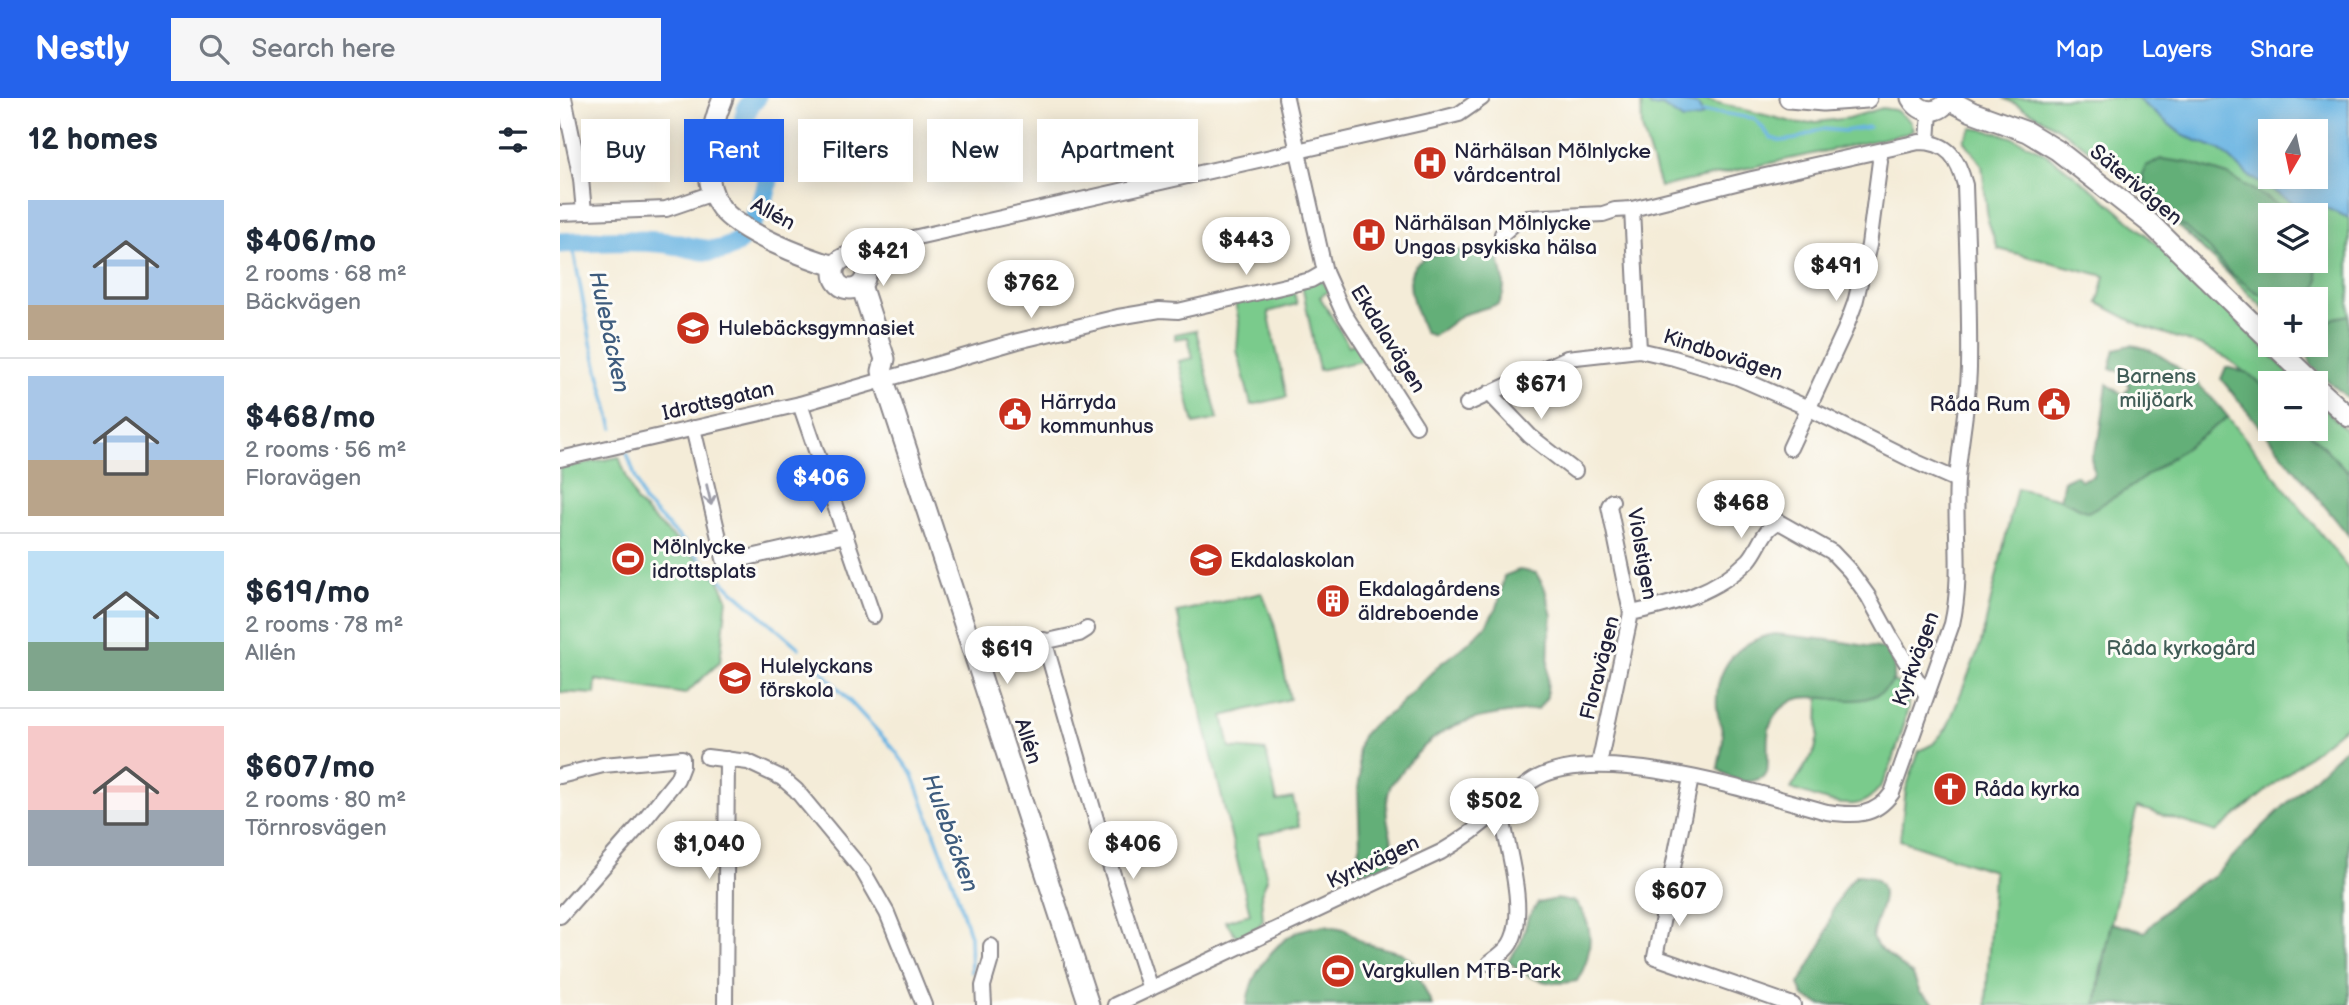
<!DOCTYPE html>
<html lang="en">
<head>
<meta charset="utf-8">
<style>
	body { margin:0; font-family:"Balsamiq Sans",sans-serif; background:#f6f6f7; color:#1f2937; height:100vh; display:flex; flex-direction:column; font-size:26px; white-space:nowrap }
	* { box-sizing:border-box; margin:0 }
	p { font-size:23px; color:#747a83 }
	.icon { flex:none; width:38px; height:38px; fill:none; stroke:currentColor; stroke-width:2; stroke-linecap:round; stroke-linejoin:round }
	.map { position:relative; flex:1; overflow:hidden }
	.details { display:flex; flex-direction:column; background:#fff; width:560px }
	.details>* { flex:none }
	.banner { position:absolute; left:21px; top:21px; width:665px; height:63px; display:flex; gap:14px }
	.needle { width:46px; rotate:189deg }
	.controls { position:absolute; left:1698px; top:21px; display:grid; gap:14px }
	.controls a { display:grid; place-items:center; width:70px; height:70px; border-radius:0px; background:#fff; box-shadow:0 4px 18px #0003; font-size:35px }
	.price { position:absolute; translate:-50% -60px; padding:0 16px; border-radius:24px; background:#fff; color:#222; font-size:23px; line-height:46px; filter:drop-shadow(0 2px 4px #0008) }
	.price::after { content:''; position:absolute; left:50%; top:42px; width:21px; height:16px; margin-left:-10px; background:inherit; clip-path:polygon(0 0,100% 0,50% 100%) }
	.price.on { background:#2563eb; color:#fff }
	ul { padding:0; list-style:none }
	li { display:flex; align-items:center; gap:21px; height:175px; padding:0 28px }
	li+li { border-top:2px solid #e0e1e3 }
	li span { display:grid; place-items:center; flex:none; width:196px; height:140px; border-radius:0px; color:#555 }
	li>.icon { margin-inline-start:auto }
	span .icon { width:84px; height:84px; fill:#fffc; stroke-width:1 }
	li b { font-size:30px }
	h2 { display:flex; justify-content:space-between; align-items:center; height:84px; padding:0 28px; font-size:30px }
	.tag { padding:0 24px; border-radius:0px; background:#fff; box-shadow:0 4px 18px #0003; font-size:24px; line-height:63px }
	.tag.on { background:#2563eb; color:#fff }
	header { display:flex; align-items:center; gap:42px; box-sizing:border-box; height:98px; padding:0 35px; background:#2563eb; color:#fff }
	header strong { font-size:33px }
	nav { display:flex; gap:38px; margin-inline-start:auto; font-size:24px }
	.search { width:490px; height:63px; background:#f6f6f7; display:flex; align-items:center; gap:18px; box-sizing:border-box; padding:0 24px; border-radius:0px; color:#747a83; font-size:26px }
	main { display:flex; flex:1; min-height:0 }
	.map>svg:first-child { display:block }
</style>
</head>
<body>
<header>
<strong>Nestly</strong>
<div class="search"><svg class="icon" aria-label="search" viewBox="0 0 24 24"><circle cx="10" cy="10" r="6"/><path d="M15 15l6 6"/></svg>Search here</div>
<nav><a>Map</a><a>Layers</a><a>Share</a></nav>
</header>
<main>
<section class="details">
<h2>12 homes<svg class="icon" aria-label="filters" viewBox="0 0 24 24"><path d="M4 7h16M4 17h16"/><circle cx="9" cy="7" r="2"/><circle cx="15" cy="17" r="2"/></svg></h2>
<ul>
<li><span style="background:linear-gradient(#a9c7e8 75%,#b9a48a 0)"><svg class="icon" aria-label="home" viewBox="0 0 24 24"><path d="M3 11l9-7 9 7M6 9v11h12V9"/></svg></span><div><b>$406/mo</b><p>2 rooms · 68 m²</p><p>Bäckvägen</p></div></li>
<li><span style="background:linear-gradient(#a9c7e8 60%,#b9a48a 0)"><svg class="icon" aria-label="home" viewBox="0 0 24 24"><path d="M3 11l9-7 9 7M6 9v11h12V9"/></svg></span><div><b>$468/mo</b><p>2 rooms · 56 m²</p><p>Floravägen</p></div></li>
<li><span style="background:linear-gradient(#bfe0f5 65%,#7fa58c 0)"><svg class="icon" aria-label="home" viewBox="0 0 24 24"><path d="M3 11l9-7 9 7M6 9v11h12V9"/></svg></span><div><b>$619/mo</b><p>2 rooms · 78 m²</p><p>Allén</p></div></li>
<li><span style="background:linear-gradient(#f6c9c9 60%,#9aa5b1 0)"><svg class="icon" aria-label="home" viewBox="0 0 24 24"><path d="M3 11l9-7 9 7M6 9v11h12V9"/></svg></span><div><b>$607/mo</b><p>2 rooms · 80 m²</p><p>Törnrosvägen</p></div></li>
</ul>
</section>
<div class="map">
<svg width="1789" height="907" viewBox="0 0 1789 907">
	<rect width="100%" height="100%" fill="#fdfcf7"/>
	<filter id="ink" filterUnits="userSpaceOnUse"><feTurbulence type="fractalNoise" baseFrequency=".0143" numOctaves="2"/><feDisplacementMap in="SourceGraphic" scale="14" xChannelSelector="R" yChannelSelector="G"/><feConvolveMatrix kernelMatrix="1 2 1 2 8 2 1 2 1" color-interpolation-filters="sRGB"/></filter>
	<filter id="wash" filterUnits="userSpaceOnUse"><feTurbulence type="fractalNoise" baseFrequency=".00686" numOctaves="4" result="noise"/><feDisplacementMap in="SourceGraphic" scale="28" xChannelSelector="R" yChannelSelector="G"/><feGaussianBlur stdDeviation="1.57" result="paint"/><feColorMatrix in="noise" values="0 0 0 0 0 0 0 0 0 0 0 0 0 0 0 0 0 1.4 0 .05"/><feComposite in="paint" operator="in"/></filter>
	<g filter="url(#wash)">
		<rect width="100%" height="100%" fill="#f4ecd8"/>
		<g fill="#7acb8c" stroke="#4e7664" stroke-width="2" fill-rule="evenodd">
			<polygon points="1081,0 1139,0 1240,26 1289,20 1322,10 1335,12 1350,23 1353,32 1349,35 1100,89 1082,30"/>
			<path d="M1443,0H1789V291L1741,247H1755V201H1710V216C1627,138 1547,48 1443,0ZM1710,33H1755V79H1710ZM1710,117H1755V163H1710Z"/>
			<path d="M1412,30C1430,32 1447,36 1463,44C1489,55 1511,75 1533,92C1607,151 1673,219 1739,285H1710V295L1667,260L1642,248L1582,228L1538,205L1545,178L1438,151L1428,123L1422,67L1404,42Z"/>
			<polygon points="761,182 769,193 760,199 789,248 799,243 810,261 759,272 742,187"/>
			<polygon points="732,187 737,206 708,214 727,299 691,307 677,252 679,224 674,200"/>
			<polygon points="636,232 658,321 634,326 619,263 633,260 628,239 615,241 615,236"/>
			<polygon points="1755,301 1789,335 1789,375 1746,331 1755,331"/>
			<polygon points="1668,319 1789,471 1789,625 1656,734 1577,709 1540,874 1536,907 1426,907 1433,773 1340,742 1346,691 1359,653 1373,646 1387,630 1421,545 1457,390 1500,401 1528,414 1565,393"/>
			<polygon points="59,359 76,403 89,417 158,481 167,500 160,564 125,596 36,582 35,596 0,594 0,370"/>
			<polygon points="702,495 714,525 730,601 663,618 670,650 706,653 717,703 733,700 739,728 699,737 699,746 707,781 701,796 703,822 699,828 677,839 665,823 690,816 617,514"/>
			<path d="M1334,583C1341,587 1346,591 1348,599C1350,615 1330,675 1321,688C1314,697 1306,705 1295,706C1273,708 1251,697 1231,691L1255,652L1258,638L1259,598C1286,603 1314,603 1334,583Z"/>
		</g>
		<g fill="#63af78" stroke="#42685a" stroke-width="2">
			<path d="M1601,61L1630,65L1668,77L1735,117H1710V163H1752C1761,180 1761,187 1747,201H1710L1694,193L1668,173L1649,151L1588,97L1582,76L1586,68Z"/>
			<path d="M934,148C940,167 950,188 939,206L902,217L874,238L865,235C828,151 863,158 934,148Z"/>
			<polygon points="1789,217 1789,301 1752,269 1745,248 1755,247 1755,232 1775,220"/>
			<path d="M1571,247C1603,250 1649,294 1668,319L1565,393L1528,414L1500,401L1504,382L1515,377L1521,382L1533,378L1534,373L1531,360L1540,338L1547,286L1563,297L1570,289L1563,275L1550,270L1555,251Z"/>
			<polygon points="1666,269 1688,275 1710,295 1710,331 1746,331 1789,375 1789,438 1661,281"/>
			<path d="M959,472L976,475L985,491L992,518L989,542L987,599L978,611C921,619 886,618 848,666C843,673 835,680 831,687C827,696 826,710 827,719C829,740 845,764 816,775C807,778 800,781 790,781L800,749L798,690L800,679L798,651L802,638L812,627L833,613L880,566L907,546L925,529L938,507L944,478Z"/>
			<path d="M1215,536L1277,543L1324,551C1348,580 1326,600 1294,602C1276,603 1259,597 1241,600C1231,602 1221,609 1215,618C1203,635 1210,656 1207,675C1192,690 1173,683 1158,671C1159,661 1163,649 1163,638C1162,629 1158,620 1157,611C1154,571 1176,543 1215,536Z"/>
			<polygon points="1789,646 1789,907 1536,907 1551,825 1585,834 1612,805 1633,789 1654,778 1699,732"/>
			<path d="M1296,777C1342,778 1316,814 1312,840L1318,849L1353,877L1360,895L1377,907H1262L1244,899L1239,886L1264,842L1272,813L1285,789Z"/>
			<path d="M997,801L1014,803C1036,826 1033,857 1017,883C991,889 968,882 948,863L961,844L968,820L978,805Z"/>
			<path d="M765,827L784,831L804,845L842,855L852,863L872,907H687C689,878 712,847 737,834C745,830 756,829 765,827Z"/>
		</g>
		<g fill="#69b4e2" stroke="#466b8e" stroke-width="2" fill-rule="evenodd">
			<polygon points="1091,0 1105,0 1138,7 1143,17 1139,20 1123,22 1102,8 1091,9 1089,6"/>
			<path d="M1576,0H1789V120L1761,108L1749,109L1733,105L1689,78L1661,52L1624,38ZM1755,33V79H1710V33Z"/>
		</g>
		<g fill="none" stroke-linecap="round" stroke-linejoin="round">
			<g stroke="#69b4e2" stroke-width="3.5">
				<path d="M1143,15C1161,12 1176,19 1194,20L1211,40L1220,43L1236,41L1261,31L1284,33L1309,29"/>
				<polyline points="12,145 31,245 53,330"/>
				<polyline points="67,355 84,404 173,493 239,550"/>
				<polyline points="249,559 333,650 353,677 395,790 410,838 411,874"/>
			</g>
			<path stroke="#69b4e2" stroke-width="21" d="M0,145C36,143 72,141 108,145C125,147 143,155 161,152C177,148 185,138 192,124C202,107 212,84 207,63C205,52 198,49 191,42C179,31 184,9 196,0"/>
		</g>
	</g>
	<g filter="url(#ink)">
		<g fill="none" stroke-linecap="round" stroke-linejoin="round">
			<g stroke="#8b878a" stroke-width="18">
				<g id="street">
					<polyline points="4,0 21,81 24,114"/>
					<polyline points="726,0 765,174 783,214 856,328"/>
					<polyline points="1368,44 1370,13"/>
					<polyline points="1072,111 1079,252"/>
					<polyline points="0,115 106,111 153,95"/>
					<polyline points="302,164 314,154 335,144 879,21 899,16 922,0"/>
					<polyline points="929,295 970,338 1015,373"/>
					<polyline points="240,306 313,518"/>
					<polyline points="907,306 1007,260 1079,252 1114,260 1177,279 1248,310 1356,364 1397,382"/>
					<polyline points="133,330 165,465 286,437"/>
					<polyline points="1230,350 1285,232 1295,205 1309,147 1320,63 1318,54"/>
					<polyline points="0,361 240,306 458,243 558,219 600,212 618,213 751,182 765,174"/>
					<polyline points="1052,403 1049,408 1071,515"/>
					<polyline points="484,542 545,752 590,891"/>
					<polyline points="416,559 519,536 527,531"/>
					<polyline points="147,659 188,664 222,680 236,692 303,773 327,815 364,907"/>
					<path d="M1039,666L1071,515C1114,506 1157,494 1189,462C1199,451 1204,429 1219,424L1272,454L1290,473L1308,498L1331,540L1366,596"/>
					<polyline points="0,678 43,667 122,660 122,668 117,681 80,727 0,818"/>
					<polyline points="1131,680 1095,859 1233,907"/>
					<path d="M929,865C936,860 945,854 950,846C969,815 946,745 940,710"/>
					<polyline points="165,907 167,661"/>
					<polyline points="424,907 423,888 431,861 431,848"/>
					<path d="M555,907L881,754C902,742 922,727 940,710C953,699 962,688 977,680C1043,645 1196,695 1267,714C1294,718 1315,719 1332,695L1392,526C1403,478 1394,431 1397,382C1400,344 1408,308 1409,270C1410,209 1407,148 1405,87C1398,61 1389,44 1359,44L1192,81L1072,111L1055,112L1043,116L966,120L956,124L942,136"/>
				</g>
			</g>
			<g stroke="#8b878a" stroke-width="23">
				<g id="secondary">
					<path d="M163,0C150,31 139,81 161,110C179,134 246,160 275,168"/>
					<polyline points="1229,0 1263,3 1307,0"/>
					<path d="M1351,0C1361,17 1380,17 1390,0"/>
					<polyline points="1389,2 1412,14 1467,34 1497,52 1591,126 1710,242"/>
					<circle cx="290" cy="175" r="16"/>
					<polyline points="301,187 325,261 322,273 324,282 529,907"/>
					<polyline points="1714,247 1753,285"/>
					<polyline points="1755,288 1789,319"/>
				</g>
			</g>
			<use href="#street" stroke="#fff" stroke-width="14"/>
			<use href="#secondary" stroke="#fff" stroke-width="19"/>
		</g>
		<defs><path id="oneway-shaft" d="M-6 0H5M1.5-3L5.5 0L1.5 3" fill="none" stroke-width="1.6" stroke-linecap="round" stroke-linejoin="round" transform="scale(1.75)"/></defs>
		<use stroke="#9c9ca7" href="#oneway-shaft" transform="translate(149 397) rotate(77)"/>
	</g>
	<defs>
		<g id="hospital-disc" transform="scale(1.75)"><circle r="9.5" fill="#c8321e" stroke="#fdfcf7"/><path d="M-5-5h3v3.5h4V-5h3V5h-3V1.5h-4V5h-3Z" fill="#fff"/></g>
		<g id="school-disc" transform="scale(1.75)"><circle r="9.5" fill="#c8321e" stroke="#fdfcf7"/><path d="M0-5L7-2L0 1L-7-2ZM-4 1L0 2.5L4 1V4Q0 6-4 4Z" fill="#fff"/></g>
		<g id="civic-disc" transform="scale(1.75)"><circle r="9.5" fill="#c8321e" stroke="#fdfcf7"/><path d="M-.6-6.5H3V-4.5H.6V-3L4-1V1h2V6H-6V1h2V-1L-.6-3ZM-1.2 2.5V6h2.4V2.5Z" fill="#fff"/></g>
		<g id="stadium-disc" transform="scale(1.75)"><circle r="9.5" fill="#c8321e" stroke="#fdfcf7"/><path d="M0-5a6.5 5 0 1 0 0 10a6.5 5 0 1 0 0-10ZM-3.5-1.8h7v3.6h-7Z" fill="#fff"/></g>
		<g id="building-disc" transform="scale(1.75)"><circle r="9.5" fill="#c8321e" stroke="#fdfcf7"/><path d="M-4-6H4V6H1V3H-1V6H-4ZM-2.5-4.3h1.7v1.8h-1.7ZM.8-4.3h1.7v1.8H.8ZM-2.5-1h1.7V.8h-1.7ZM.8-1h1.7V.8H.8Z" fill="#fff"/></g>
		<g id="church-disc" transform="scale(1.75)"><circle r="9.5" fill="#c8321e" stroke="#fdfcf7"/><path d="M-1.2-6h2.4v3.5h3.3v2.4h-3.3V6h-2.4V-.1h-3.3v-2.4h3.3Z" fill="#fff"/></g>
	</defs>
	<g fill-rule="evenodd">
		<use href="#hospital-disc" x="870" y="65"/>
		<use href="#hospital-disc" x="809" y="137"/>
		<use href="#school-disc" x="133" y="230"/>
		<use href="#civic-disc" x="1494" y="306"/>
		<use href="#civic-disc" x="455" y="316"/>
		<use href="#stadium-disc" x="68" y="461"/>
		<use href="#school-disc" x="646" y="462"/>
		<use href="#building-disc" x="773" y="503"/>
		<use href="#school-disc" x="175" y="580"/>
		<use href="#church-disc" x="1390" y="691"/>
		<use href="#stadium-disc" x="778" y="873"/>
	</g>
	<g text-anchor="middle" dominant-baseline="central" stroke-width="6" stroke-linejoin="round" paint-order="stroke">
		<g font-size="21" fill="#22223b" stroke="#fdfcf7" text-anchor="start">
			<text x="894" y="53">Närhälsan Mölnlycke<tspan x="894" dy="24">vårdcentral</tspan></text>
			<text x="834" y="125">Närhälsan Mölnlycke<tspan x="834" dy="24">Ungas psykiska hälsa</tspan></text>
			<text x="158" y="230">Hulebäcksgymnasiet</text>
			<text x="480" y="304">Härryda<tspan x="480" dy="24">kommunhus</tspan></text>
			<text x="1470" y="306" text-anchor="end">Råda Rum</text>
			<text x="92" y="449">Mölnlycke<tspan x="92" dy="24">idrottsplats</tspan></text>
			<text x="670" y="462">Ekdalaskolan</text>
			<text x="798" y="491">Ekdalagårdens<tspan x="798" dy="24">äldreboende</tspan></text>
			<text x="200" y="568">Hulelyckans<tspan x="200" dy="24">förskola</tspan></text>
			<text x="1414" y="691">Råda kyrka</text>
			<text x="802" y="873">Vargkullen MTB-Park</text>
		</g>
		<g font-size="21" fill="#22223b" stroke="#fdfcf7">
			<text transform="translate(1576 87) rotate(40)">Säterivägen</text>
			<text transform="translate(213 116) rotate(28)">Allén</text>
			<text transform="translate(828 241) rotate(58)">Ekdalavägen</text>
			<text transform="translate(1163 257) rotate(18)">Kindbovägen</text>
			<text transform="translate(158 303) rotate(-13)">Idrottsgatan</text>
			<text transform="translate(1082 456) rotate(80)">Violstigen</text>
			<text transform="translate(1356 561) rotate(-70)">Kyrkvägen</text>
			<text transform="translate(1040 570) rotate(-76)">Floravägen</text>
			<text transform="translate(468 643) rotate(72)">Allén</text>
			<text transform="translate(813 764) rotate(-25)">Kyrkvägen</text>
		</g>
		<g font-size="21" fill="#415d57" stroke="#fdfcf7">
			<text x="1596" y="278">Barnens<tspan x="1596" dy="24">miljöark</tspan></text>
			<text x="1621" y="550">Råda kyrkogård</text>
		</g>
		<g font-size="23" font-style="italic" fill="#3e5c7e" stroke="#fdfcf7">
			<text transform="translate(49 234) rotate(78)">Hulebäcken</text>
			<text transform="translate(390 735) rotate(70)">Hulebäcken</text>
		</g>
	</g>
</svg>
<div class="controls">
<a><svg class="needle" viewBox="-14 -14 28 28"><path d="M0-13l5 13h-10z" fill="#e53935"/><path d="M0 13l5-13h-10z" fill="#747a83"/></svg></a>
<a><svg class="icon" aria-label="layers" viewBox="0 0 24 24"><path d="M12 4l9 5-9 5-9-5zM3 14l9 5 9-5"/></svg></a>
<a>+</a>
<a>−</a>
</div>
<b class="price" style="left:686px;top:179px">$443</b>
<b class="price" style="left:323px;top:190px">$421</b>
<b class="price" style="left:1276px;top:205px">$491</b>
<b class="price" style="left:471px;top:222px">$762</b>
<b class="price" style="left:981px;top:323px">$671</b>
<b class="price on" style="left:261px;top:417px">$406</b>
<b class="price" style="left:1181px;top:442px">$468</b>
<b class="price" style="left:447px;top:588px">$619</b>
<b class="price" style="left:934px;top:740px">$502</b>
<b class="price" style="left:149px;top:783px">$1,040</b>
<b class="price" style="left:573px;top:783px">$406</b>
<b class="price" style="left:1119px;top:830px">$607</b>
<div class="banner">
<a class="tag">Buy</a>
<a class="tag on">Rent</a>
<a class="tag">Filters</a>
<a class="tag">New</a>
<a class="tag">Apartment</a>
</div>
</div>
</main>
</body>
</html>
